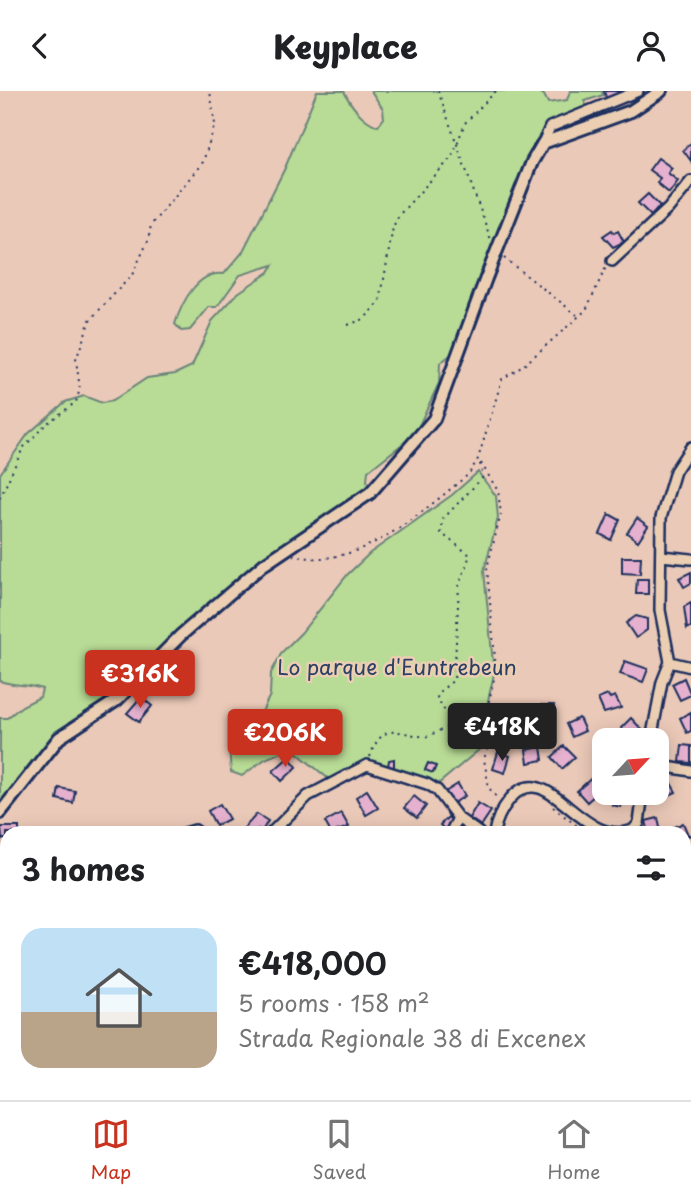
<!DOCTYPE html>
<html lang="en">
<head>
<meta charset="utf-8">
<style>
	body { margin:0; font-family:"Playpen Sans",sans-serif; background:#f2f2f2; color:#202124; height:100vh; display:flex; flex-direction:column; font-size:26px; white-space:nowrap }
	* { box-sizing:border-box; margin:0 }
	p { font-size:23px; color:#757577 }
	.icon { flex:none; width:38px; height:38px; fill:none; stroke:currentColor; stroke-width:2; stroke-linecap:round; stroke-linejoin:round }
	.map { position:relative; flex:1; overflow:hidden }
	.details { position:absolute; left:0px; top:735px; width:691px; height:275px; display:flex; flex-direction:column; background:#fff; border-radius:21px 21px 0 0; box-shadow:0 4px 18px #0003 }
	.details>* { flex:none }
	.needle { width:46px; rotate:64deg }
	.tools { position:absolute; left:592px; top:637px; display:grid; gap:14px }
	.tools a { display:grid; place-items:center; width:77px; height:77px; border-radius:14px; background:#fff; box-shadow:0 4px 18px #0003; font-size:35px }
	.price { position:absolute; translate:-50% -60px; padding:0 16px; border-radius:7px; background:#c8321e; color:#fff; font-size:23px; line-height:46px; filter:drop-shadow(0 2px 4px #0008) }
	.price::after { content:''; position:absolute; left:50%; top:42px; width:21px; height:16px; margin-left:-10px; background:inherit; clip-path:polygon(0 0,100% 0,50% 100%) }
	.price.active { background:#222; color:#fff }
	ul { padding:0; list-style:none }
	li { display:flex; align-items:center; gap:21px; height:175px; padding:0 21px }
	li span { display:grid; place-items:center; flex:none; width:196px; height:140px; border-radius:21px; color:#555 }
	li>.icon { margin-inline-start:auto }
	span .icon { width:84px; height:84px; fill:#fffc; stroke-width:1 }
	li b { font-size:30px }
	h2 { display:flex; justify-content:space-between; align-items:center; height:84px; padding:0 21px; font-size:30px }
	header { display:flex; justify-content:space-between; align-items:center; height:91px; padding:0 21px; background:#fff; font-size:32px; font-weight:800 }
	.tab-bar { display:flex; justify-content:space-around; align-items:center; height:98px; border-top:2px solid #e0e0e0; background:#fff; font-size:19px; color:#757577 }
	.tab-bar a { display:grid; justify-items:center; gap:4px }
	.tab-bar .active { color:#c8321e }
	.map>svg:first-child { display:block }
</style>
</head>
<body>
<header><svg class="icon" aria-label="back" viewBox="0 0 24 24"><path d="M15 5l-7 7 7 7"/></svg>Keyplace<svg class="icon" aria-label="person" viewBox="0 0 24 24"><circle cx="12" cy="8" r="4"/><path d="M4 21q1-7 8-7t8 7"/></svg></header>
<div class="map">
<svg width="691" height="1009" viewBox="0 0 691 1009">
	<rect width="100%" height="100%" fill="#ebc9b8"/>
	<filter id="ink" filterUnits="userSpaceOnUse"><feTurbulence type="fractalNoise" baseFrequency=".0143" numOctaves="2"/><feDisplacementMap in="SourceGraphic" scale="14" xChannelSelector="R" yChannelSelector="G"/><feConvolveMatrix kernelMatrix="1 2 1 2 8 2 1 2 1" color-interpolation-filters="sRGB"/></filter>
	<g filter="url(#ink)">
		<g fill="#b8db95" stroke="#6a857a" stroke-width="2">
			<path d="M317,0H344C350,14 363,30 378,35L384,27L383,18L371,0H537L544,4L548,12L567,9L570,0H602L603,4L585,10L587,23L544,38L539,45L453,262L440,272L439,292L415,343L368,380L367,390L371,395L304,441L111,611L84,626L0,716V627H7L22,615L40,606L42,598C28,593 14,595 0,590V383L28,343L65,311L84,305L102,312L112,310L147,287L175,283L192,275L212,230L238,202L269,181L273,174L240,184L217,216H209L190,239L181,240L175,233C182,211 198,179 224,183L242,162L285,77Z"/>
			<polygon points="478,381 496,405 498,427 484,480 494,583 485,623 487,652 437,694 366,668 330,689 291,657 265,668 242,685 231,681 229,655 235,640 258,629 270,604 271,582 282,561 301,542 348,483 370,462 452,404"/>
		</g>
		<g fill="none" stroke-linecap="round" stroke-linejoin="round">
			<polyline stroke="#83d4d9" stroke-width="9" points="684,836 691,827"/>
		</g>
		<g fill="#e5b1ce" stroke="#1b2f5e" stroke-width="2">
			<polygon points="604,0 622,0 624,8 608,13"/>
			<polygon points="691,52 691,70 683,59"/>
			<polygon points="658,67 672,77 668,82 678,90 669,102 657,92 660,87 649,79"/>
			<polygon points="648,103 660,115 651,125 638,112"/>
			<polygon points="612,139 614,142 618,140 624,151 613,156 603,145"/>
			<polygon points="609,423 620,429 611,449 600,443"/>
			<polygon points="637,427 648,435 638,450 627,442"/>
			<polygon points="622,466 641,466 640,483 622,482"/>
			<polygon points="691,481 691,492 684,496 679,487"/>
			<polygon points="637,488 648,488 648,503 636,503"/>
			<polygon points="691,512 691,536 687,538 684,516"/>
			<polygon points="636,525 647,528 647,539 636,547 626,532"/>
			<polygon points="625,570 648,578 643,591 620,583"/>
			<polygon points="684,587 691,604 680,609 672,593"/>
			<polygon points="608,604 610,607 615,605 621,617 604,622 598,608"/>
			<polygon points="141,606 152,615 139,631 127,622"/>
			<rect x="540" y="614" width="14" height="18"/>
			<polygon points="691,621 691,640 687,642 680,627"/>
			<polygon points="502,622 513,626 508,641 497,636"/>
			<polygon points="579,627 585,640 572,646 566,633"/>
			<polygon points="631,627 645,642 638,649 633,649 621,637"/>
			<polygon points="682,654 691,655 691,672 680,671"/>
			<polygon points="564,655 575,666 562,678 552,666"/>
			<polygon points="541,656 543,669 528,672 526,659"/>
			<polygon points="498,661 510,665 505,682 493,678"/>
			<polygon points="289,666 297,676 282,690 273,680"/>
			<polygon points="394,668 394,677 388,675 389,669"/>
			<polygon points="428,672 436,675 433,682 425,679"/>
			<polygon points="595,684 604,696 587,711 577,700"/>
			<polygon points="668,687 676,701 663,707 656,693"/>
			<polygon points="458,693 465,705 452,713 445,701"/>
			<polygon points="59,697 75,700 73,712 57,708"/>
			<polygon points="367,699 378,717 366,724 356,706"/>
			<polygon points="615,704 623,706 621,716 612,714"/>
			<polygon points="414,705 426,715 417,727 404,717"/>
			<polygon points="478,712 491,720 481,735 469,727"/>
			<polygon points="220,713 229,728 216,735 208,720"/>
			<polygon points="341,722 349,736 331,742 325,731"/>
			<polygon points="257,723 268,730 262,740 258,738 256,742 249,742 243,738"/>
			<polygon points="448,726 454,731 446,740 440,734"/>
			<polygon points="658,727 661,742 649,742 646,730"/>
			<polygon points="683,732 689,746 684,748 684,742 675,742 672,737"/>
			<polygon points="1,736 19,736 19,742 7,742 7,748 2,748"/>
			<polygon points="0,786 7,789 4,802 0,800"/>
			<polygon points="4,894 7,910 3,912 0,896"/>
			<polygon points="333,1003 350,1003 353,1008 336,1009"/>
			<polygon points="625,1003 635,1003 637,1009 627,1009"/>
			<polygon points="652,1003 665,1003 665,1004 654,1008"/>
		</g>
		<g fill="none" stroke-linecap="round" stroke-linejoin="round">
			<g stroke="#c1aaa6" stroke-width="12" stroke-dasharray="12 6" stroke-linecap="butt">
				<polyline points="684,969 691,970"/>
				<polyline points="353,1009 364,1003"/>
			</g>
			<g stroke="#1b2f5e" stroke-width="14">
				<g id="minor">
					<polyline points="543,52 550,36 638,0"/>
					<polyline points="612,170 668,118 691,90"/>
					<polyline points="661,465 691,468"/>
					<polyline points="670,571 691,576"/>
					<polyline points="651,649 662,591 670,571 660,519 661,427 675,380 691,356"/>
					<polyline points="656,674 691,680"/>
					<polyline points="185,742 195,739 199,742"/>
					<polyline points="271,742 308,705 367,674 427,693 437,699 458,727 479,742"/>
					<polyline points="450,742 458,727"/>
					<path d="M494,742C496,729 502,718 510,708C548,663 580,759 633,739L639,732L643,702"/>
					<polyline points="684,753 690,750"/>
					<polyline points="0,962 7,962"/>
					<polyline points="78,1003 83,1009"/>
					<polyline points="484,1009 492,1003"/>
				</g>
			</g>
			<g stroke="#1b2f5e" stroke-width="16">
				<polyline id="major" points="0,722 59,647 117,609 181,544 263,474 370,402 434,328 486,187 532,71 543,52 631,20 661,0"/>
			</g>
			<g stroke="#1b2f5e" stroke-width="2" stroke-dasharray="2 5" stroke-linecap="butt">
				<polyline points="438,0 491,149"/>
				<polyline points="504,167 577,224"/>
				<polyline points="348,234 364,228 380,211 393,136 399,124 452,66 465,32 496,0"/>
				<polyline points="481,372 498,400 501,423 487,477 496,579 487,619 490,649 484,668 489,697 498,708"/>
				<polyline points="0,407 23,357 46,333 76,311 80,298 76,269 90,229 132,184 148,150 151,134 203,71 215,33 210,0"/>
				<path d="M293,464C357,482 423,420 469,383L478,368L502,288L523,275L586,219L606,176"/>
				<path d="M370,666C382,630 397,642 426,646L447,636L450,628L437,607L439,601L454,589L459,495L470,464L441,442L443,428L483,386L479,368"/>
				<polyline points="553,716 586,742"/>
				<polyline points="378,742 380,742"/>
				<polyline points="297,1009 298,1003"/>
				<polyline points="517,1009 523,1003"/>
			</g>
			<use href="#minor" stroke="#eccfb3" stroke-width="9"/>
			<use href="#major" stroke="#eccfb3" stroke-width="10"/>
		</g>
	</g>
	<g text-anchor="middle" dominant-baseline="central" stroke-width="5" stroke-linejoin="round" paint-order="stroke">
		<g font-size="21" fill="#2b4064" stroke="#eccfb3">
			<text x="397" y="575">Lo parque d'Euntrebeun</text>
		</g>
	</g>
</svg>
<div class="tools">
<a><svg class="needle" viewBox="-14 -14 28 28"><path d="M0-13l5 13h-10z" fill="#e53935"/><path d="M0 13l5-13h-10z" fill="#757577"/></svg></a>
</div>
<b class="price" style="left:140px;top:619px">€316K</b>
<b class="price active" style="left:502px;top:672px">€418K</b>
<b class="price" style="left:285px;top:678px">€206K</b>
<section class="details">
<h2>3 homes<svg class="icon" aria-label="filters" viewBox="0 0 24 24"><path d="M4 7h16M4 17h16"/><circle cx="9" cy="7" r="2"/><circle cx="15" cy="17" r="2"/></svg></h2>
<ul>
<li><span style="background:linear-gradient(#bfe0f5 60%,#b9a48a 0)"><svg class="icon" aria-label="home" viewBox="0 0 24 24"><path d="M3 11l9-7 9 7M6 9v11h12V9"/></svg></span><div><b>€418,000</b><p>5 rooms · 158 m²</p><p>Strada Regionale 38 di Excenex</p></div></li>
</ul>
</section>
</div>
<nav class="tab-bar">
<a class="active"><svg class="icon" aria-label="map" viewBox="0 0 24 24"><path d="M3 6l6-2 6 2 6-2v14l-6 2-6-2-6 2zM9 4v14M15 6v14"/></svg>Map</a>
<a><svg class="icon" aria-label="saved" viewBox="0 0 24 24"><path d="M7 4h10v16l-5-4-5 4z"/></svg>Saved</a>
<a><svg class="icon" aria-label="home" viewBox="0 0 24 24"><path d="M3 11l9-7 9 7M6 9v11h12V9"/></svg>Home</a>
</nav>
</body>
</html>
